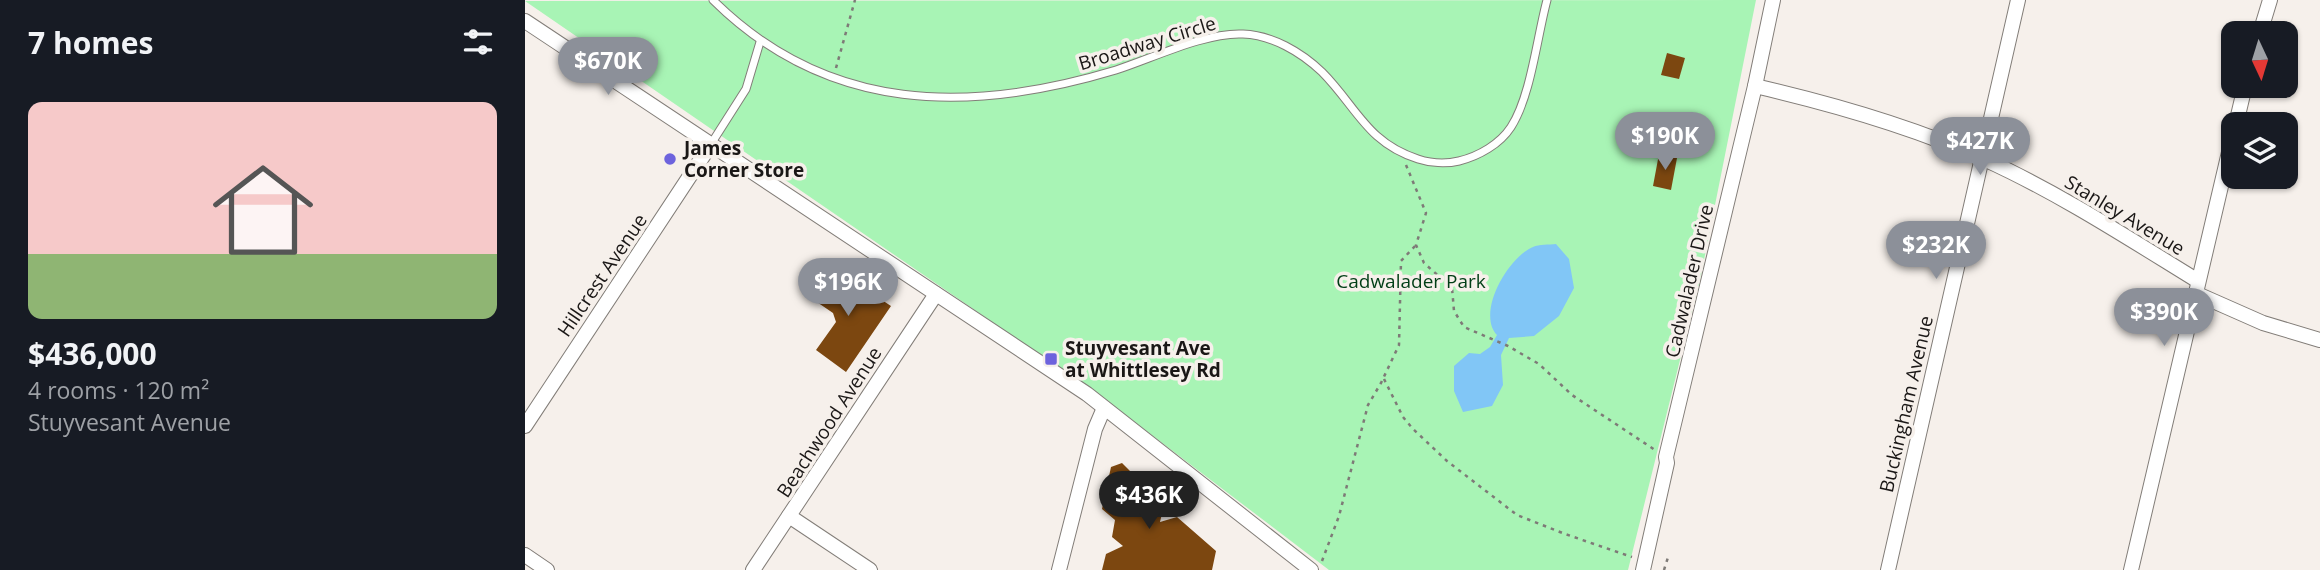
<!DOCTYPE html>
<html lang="en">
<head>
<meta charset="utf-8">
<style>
	body { margin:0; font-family:"Open Sans",sans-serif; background:#20242c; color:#f1f3f6; height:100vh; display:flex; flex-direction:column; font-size:26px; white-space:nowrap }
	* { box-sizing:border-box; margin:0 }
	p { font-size:23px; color:#9ea1a6 }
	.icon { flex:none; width:38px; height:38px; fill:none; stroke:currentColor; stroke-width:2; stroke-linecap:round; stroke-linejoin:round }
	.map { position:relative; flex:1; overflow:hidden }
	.details { display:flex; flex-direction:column; background:#171b24; width:525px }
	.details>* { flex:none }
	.needle { width:46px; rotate:176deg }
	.buttons { position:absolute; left:1696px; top:21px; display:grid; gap:14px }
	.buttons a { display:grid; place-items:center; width:77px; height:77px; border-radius:14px; background:#171b24; box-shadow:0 2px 5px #0004; font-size:35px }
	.price { position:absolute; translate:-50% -60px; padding:0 16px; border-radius:24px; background:#8c9099; color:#fff; font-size:23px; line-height:46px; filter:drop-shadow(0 2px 4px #0008) }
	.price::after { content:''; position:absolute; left:50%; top:42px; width:21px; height:16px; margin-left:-10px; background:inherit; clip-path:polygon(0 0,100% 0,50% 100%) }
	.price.current { background:#222; color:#fff }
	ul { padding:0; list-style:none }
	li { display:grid; align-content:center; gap:14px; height:371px; padding:0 28px }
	li span { display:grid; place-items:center; height:217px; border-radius:14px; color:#555 }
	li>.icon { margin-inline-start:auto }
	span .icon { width:126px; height:126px; fill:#fffc; stroke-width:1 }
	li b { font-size:30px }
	h2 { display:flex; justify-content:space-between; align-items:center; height:84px; padding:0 28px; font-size:30px }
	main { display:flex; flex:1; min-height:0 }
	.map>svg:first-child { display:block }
</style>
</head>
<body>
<main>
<section class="details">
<h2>7 homes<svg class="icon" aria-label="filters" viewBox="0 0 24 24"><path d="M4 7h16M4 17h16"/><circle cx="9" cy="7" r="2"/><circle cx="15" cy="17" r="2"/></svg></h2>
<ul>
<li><span style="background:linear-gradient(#f6c9c9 70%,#8fb573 0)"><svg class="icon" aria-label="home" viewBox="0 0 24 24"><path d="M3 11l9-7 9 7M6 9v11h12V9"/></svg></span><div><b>$436,000</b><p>4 rooms · 120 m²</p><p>Stuyvesant Avenue</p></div></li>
</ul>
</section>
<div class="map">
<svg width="1795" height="570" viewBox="0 0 1795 570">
	<rect width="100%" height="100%" fill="#f6f0eb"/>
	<polygon fill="#a8f4b5" points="1231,0 1176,275 1103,570 804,570 582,401 0,1"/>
	<path fill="#81c6f6" d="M1031,244L1044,259L1049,288L1034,316L1009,336L984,338L976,355L978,385L967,406L938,412L929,391V366L944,353L955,354L965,347L972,335C951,313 983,257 1008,247C1014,244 1024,245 1031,244Z"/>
	<g fill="#7c4710">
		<polygon points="1142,53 1160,58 1154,79 1136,75"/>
		<polygon points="1134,154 1152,158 1146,190 1128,186"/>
		<polygon points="308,268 366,306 321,372 291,350 311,322 308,313 286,298"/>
		<polygon points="597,463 639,505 635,522 652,517 691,551 687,570 577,570 581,554 598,546 587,537 590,520 577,509 586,467"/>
	</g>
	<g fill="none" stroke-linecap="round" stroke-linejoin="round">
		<g stroke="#827d78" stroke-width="9">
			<g id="service">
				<path d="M188,0C303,114 445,114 591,70C628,58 681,32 718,34C747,35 776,52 797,72C831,106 842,143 893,159C905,163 921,164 934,161C954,156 975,144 986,127C1006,96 1012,37 1022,0"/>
				<polyline points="186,144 221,89 235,42"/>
			</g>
		</g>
		<g stroke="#827d78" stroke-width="16">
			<g id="minor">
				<polyline points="0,21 562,394 786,570"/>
				<polyline points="1735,33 1745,0"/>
				<path d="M1230,86C1308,104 1386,126 1459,159C1534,193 1603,238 1673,281"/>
				<polyline points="1711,124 1720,86"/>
				<polyline points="1670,293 1738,323 1795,340"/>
				<polyline points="0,426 186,144"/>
				<polyline points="264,516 345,570"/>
				<polyline points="0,555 22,570"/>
				<polyline points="228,570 411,294"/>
				<polyline points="534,570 570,429 579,408"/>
				<polyline points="1118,570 1142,463 1141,457 1230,86 1248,0"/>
				<polyline points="1363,570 1493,0"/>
				<polyline points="1606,570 1708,135"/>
			</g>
		</g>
		<g stroke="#7e7a77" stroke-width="2.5" stroke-dasharray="3.5 5" stroke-linecap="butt">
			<polyline points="311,68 330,0"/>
			<polyline points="881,165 901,213 891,245 899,263 927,288 929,311 939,327 983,346 1014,364 1047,395 1130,450"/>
			<polyline points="859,379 878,417 888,429 922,461 992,515 1040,534 1107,557"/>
			<polyline points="797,561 814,516 843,405 856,383 874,345 876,261 891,245"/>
			<polyline points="1139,570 1144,554"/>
		</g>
		<use href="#service" stroke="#fff" stroke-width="7"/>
		<use href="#minor" stroke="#fff" stroke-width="14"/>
	</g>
	<g fill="#6d63dd" stroke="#f6f0eb" stroke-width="2.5">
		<circle cx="145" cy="159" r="7"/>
		<rect x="519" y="352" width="14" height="14" rx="3.5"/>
	</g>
	<g text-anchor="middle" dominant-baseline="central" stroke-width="7" stroke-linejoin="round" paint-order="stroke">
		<g font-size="19" fill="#1a1716" stroke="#f6f0eb">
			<text transform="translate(622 43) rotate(-17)">Broadway Circle</text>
			<text transform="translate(1600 215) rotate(31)">Stanley Avenue</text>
			<text transform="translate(77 275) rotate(-56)">Hillcrest Avenue</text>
			<text transform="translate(1164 281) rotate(-77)">Cadwalader Drive</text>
			<text transform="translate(1381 404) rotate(-77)">Buckingham Avenue</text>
			<text transform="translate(304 422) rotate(-57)">Beachwood Avenue</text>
		</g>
		<g font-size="19" font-weight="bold" fill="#1a1716" stroke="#f6f0eb" text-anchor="start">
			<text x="159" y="148">James<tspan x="159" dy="22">Corner Store</tspan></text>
			<text x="540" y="348">Stuyvesant Ave<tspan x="540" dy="22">at Whittlesey Rd</tspan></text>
		</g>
		<g font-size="19" fill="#003e16" stroke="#f6f0eb">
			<text x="886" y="281">Cadwalader Park</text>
		</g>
	</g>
</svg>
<div class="buttons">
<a><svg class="needle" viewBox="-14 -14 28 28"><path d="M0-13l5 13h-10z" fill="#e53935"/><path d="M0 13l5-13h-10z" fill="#9ea1a6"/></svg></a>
<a><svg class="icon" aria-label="layers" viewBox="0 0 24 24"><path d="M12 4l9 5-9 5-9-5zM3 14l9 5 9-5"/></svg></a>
</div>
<b class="price" style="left:83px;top:97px">$670K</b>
<b class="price" style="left:1140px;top:172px">$190K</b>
<b class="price" style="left:1455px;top:177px">$427K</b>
<b class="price" style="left:1411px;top:281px">$232K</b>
<b class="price" style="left:323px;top:318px">$196K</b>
<b class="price" style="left:1639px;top:348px">$390K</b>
<b class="price current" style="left:624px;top:531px">$436K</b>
</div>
</main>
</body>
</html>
